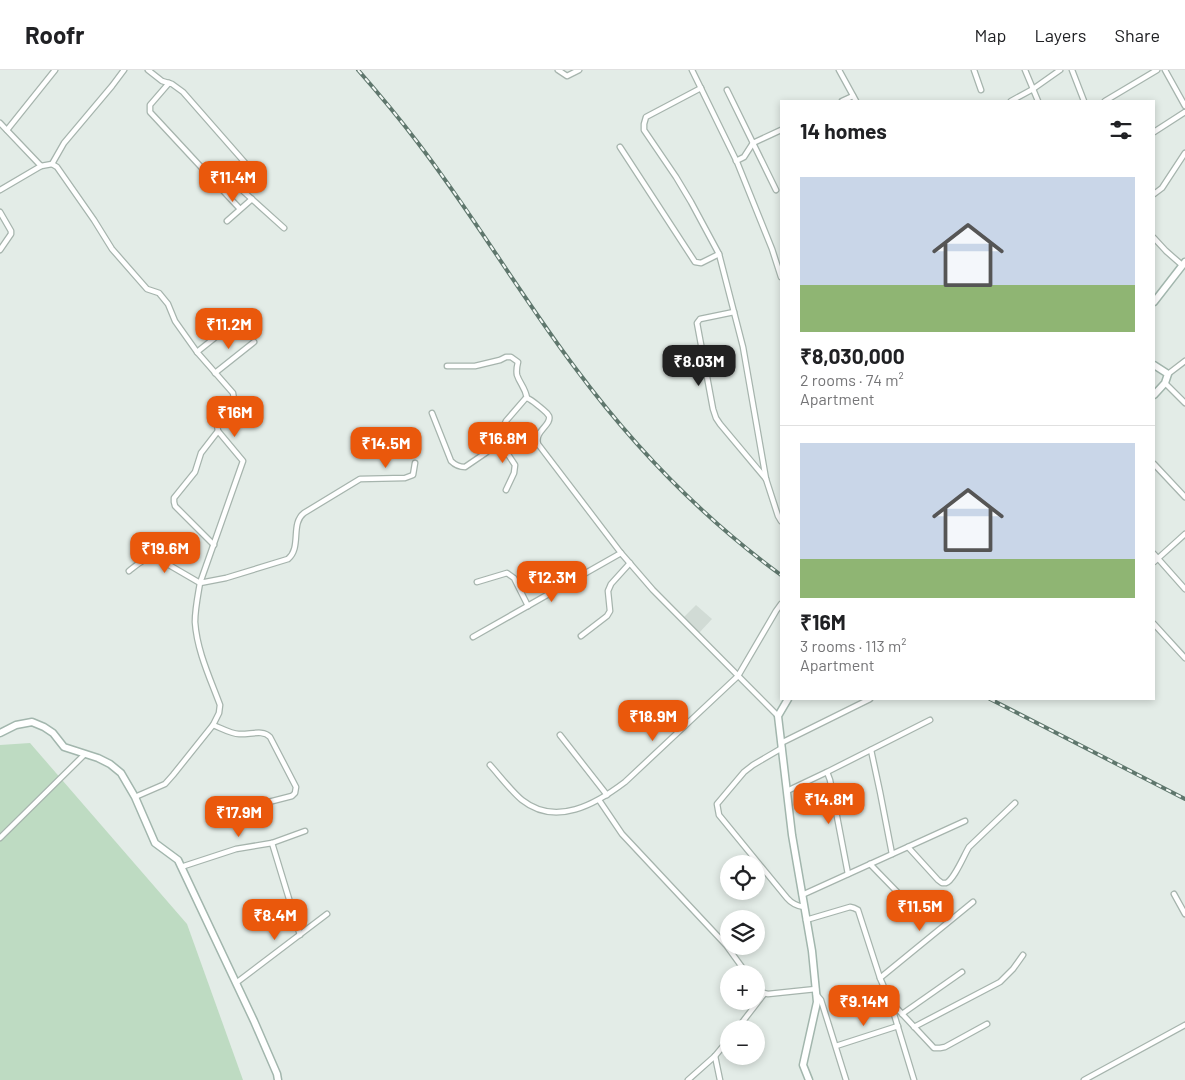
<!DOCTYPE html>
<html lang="en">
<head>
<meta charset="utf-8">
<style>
	body { margin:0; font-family:Barlow,sans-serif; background:#f6f6f6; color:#202124; height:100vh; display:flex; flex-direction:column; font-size:19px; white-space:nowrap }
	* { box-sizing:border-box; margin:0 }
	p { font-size:16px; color:#757577 }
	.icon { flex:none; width:28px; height:28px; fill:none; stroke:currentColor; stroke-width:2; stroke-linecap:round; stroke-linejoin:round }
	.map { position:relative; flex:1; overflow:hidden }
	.side { position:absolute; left:780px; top:30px; width:375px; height:600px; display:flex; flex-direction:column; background:#fff; border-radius:0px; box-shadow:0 2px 8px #0003 }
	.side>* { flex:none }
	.fabs { position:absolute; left:720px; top:785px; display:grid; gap:10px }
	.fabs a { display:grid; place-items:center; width:45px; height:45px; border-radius:50%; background:#fff; box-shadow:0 2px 8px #0003; font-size:25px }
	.price { position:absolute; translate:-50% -42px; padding:0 11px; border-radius:10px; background:#ea580c; color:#fff; font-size:16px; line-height:32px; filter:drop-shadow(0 1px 2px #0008) }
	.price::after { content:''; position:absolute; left:50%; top:30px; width:15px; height:11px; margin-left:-8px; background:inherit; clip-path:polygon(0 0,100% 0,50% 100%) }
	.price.current { background:#222; color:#fff }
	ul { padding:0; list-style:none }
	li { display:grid; align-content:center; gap:10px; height:265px; padding:0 20px }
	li+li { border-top:1px solid #e0e0e0 }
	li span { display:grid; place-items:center; height:155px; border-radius:0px; color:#555 }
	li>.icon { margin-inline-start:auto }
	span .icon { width:90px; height:90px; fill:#fffc; stroke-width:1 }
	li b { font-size:21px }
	h2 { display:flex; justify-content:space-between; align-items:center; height:60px; padding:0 20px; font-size:21px }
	header { display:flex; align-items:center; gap:30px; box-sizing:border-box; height:70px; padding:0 25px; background:#fff; border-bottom:1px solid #e0e0e0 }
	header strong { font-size:24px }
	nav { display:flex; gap:28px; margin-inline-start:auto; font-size:18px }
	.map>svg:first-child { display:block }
</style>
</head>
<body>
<header>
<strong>Roofr</strong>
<nav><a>Map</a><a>Layers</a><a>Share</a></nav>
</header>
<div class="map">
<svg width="1185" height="1010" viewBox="0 0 1185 1010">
	<rect width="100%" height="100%" fill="#e3ece7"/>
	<polygon fill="#d1dbd5" points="696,535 712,549 699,563 683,548"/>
	<polygon fill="#bedbc2" points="30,673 187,854 243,1010 0,1010 0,675"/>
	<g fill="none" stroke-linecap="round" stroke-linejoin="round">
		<g stroke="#a6b4ad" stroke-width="7">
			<g id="street">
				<polyline points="148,0 162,11 172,14 183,22 247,95 247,101 241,112 243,121 284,158"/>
				<polyline points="558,0 567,6 579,0"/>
				<polyline points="692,0 737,92 772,179 781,207"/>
				<polyline points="839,0 856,31"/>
				<polyline points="974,0 981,20"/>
				<polyline points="1025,0 1033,19 1060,0"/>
				<polyline points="1072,0 1084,31"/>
				<polyline points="1165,0 1185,36"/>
				<polyline points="169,13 150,35 150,42 240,139"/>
				<polyline points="701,18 646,47 644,54 644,60 676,107 691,132 719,184 743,277 766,409 778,446 781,451"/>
				<polyline points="727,20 776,120"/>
				<polyline points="842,31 853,26"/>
				<polyline points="1011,31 1033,19 1038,31"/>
				<polyline points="1105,31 1157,0"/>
				<path d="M0,53L41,96L52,94L57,97L94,150L112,179L147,219L159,223L168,234L175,251L197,282L233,323L234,329L216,349L218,361L243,391L200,513C198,525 195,539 195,552C197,581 210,608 220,635L219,643L213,655L173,705L165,714L135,727"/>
				<polyline points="7,60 55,0"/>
				<polyline points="1154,62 1185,42"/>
				<polyline points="620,77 695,192 701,193 719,184"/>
				<polyline points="736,91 744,87 753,73 781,60"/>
				<polyline points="52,94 64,73 112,16 124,0"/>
				<polyline points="0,120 41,96"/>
				<polyline points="1154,124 1162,118 1185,83"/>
				<polyline points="0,142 11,161 11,164 0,180"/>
				<polyline points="227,151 252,129"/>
				<polyline points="1154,168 1166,181 1182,195"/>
				<polyline points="734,242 700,249 697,253 713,339 716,348 720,354 766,409"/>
				<polyline points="197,282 237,250"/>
				<path d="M447,296H475L500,290L506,287H511L518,292C517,296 516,300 517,305C520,314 525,317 527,328"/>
				<polyline points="215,303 254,272"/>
				<polyline points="1168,304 1185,291"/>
				<polyline points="1165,313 1185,333"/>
				<path d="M432,343L451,391C455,395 459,397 465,397L487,382L498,369L506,351L525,329L527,328C532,330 536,334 540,337C543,340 547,342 549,346C552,355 534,361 538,374L621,483L653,520L778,646"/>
				<polyline points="498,369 515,395 514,403 506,420"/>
				<polyline points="1154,394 1185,427"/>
				<polyline points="214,475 175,436 174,432 174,428 195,402 201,383 218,361"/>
				<polyline points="1154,484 1185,519"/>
				<polyline points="1154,492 1185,464"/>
				<path d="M129,501C138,494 146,486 157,488L200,513L226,508L288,489C302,477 290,454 304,443L360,409L405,408L413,405L415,393"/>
				<polyline points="477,512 507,503 514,508 528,536"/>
				<polyline points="1154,554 1185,588"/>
				<polyline points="581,566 607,546 610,541 608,521 611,514 630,493"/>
				<polyline points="473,567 621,483"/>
				<path d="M213,655C221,658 231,664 239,664C249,665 263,659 270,667L296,717L295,723L292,726L257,735"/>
				<polyline points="560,665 607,725"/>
				<polyline points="781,673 870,629"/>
				<path d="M782,678L753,695L744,702L717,734L719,745L787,828C792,834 797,836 804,837"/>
				<polyline points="871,680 880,722 892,784"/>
				<path d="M490,695C499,705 512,722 522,730C556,757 596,734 625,712L738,606L776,541L781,534"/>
				<polyline points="827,702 830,710 848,804"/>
				<polyline points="787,721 827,702 930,650"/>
				<polyline points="599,730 622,764 726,875 747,904"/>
				<polyline points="0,768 85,684"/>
				<polyline points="272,773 300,865"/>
				<path d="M908,777L938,810L942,813C943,813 945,813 946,813C954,810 964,785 969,777L1015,733"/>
				<polyline points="870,794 904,829"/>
				<polyline points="181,797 236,779 272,773 305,761"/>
				<polyline points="1174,824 1185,844"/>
				<polyline points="802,825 965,751"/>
				<polyline points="806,850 850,837 854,838 858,840 880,908 890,931 914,1010"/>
				<polyline points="880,908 973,832"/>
				<polyline points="236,913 327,844"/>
				<polyline points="756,918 759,922 768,924 816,919"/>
				<polyline points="816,924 821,930 846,1010"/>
				<polyline points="891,932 934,978 940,978 945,977 987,954"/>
				<polyline points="902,944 962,902"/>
				<polyline points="914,957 1000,912 1013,899 1023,885"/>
				<polyline points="737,959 764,924"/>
				<polyline points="836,976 898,956"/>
				<polyline points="715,986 720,1010"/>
				<polyline points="688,1010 715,986 729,969"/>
				<polyline points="1084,1010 1185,955"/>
			</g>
		</g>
		<g stroke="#a2b6ad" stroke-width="9">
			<g id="secondary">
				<polyline points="1154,232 1185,192"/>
				<polyline points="1154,295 1168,304 1165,313 1154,325"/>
				<polyline points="788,629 778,646 792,765 812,881 817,932 803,995 809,1010"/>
				<polyline points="0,663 16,655 32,652 44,657 53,663 64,677 98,688 110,694 121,703 135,727 155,773 178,790 254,951 277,1004 278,1010"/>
			</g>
		</g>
		<use href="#street" stroke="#fff" stroke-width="4.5"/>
		<use href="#secondary" stroke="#fff" stroke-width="6"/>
		<g stroke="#5f776d" stroke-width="4">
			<g id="rail">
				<path d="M358,0C379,24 399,48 418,73C474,146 521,226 576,299C634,377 703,448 781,505"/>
				<polyline points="990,629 1185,729"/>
			</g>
		</g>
		<use href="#rail" stroke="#f3f8f5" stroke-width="2" stroke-dasharray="5.5" stroke-linecap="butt"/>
	</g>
</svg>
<div class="fabs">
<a><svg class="icon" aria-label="locate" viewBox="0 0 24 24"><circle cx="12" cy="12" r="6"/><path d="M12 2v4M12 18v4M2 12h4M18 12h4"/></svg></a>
<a><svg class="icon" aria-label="layers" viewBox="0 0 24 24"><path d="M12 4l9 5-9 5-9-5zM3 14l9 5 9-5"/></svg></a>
<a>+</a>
<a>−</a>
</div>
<b class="price" style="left:233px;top:133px">₹11.4M</b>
<b class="price" style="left:229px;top:280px">₹11.2M</b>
<b class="price current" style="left:699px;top:317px">₹8.03M</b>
<b class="price" style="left:235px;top:368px">₹16M</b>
<b class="price" style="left:503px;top:394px">₹16.8M</b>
<b class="price" style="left:386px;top:399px">₹14.5M</b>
<b class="price" style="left:165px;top:504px">₹19.6M</b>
<b class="price" style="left:552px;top:533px">₹12.3M</b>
<b class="price" style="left:653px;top:672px">₹18.9M</b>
<b class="price" style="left:829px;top:755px">₹14.8M</b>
<b class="price" style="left:239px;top:768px">₹17.9M</b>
<b class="price" style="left:920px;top:862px">₹11.5M</b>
<b class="price" style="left:275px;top:871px">₹8.4M</b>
<b class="price" style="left:864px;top:957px">₹9.14M</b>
<section class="side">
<h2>14 homes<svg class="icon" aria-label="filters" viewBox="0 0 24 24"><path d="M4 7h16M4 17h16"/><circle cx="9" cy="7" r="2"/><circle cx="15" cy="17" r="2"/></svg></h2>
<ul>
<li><span style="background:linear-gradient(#c9d6e8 70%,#8fb573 0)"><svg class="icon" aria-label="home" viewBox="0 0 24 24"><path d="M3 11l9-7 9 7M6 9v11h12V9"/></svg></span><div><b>₹8,030,000</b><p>2 rooms · 74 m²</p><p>Apartment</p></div></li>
<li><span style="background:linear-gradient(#c9d6e8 75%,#8fb573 0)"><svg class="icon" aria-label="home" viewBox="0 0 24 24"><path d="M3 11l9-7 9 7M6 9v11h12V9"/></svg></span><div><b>₹16M</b><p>3 rooms · 113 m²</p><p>Apartment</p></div></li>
</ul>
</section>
</div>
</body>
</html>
